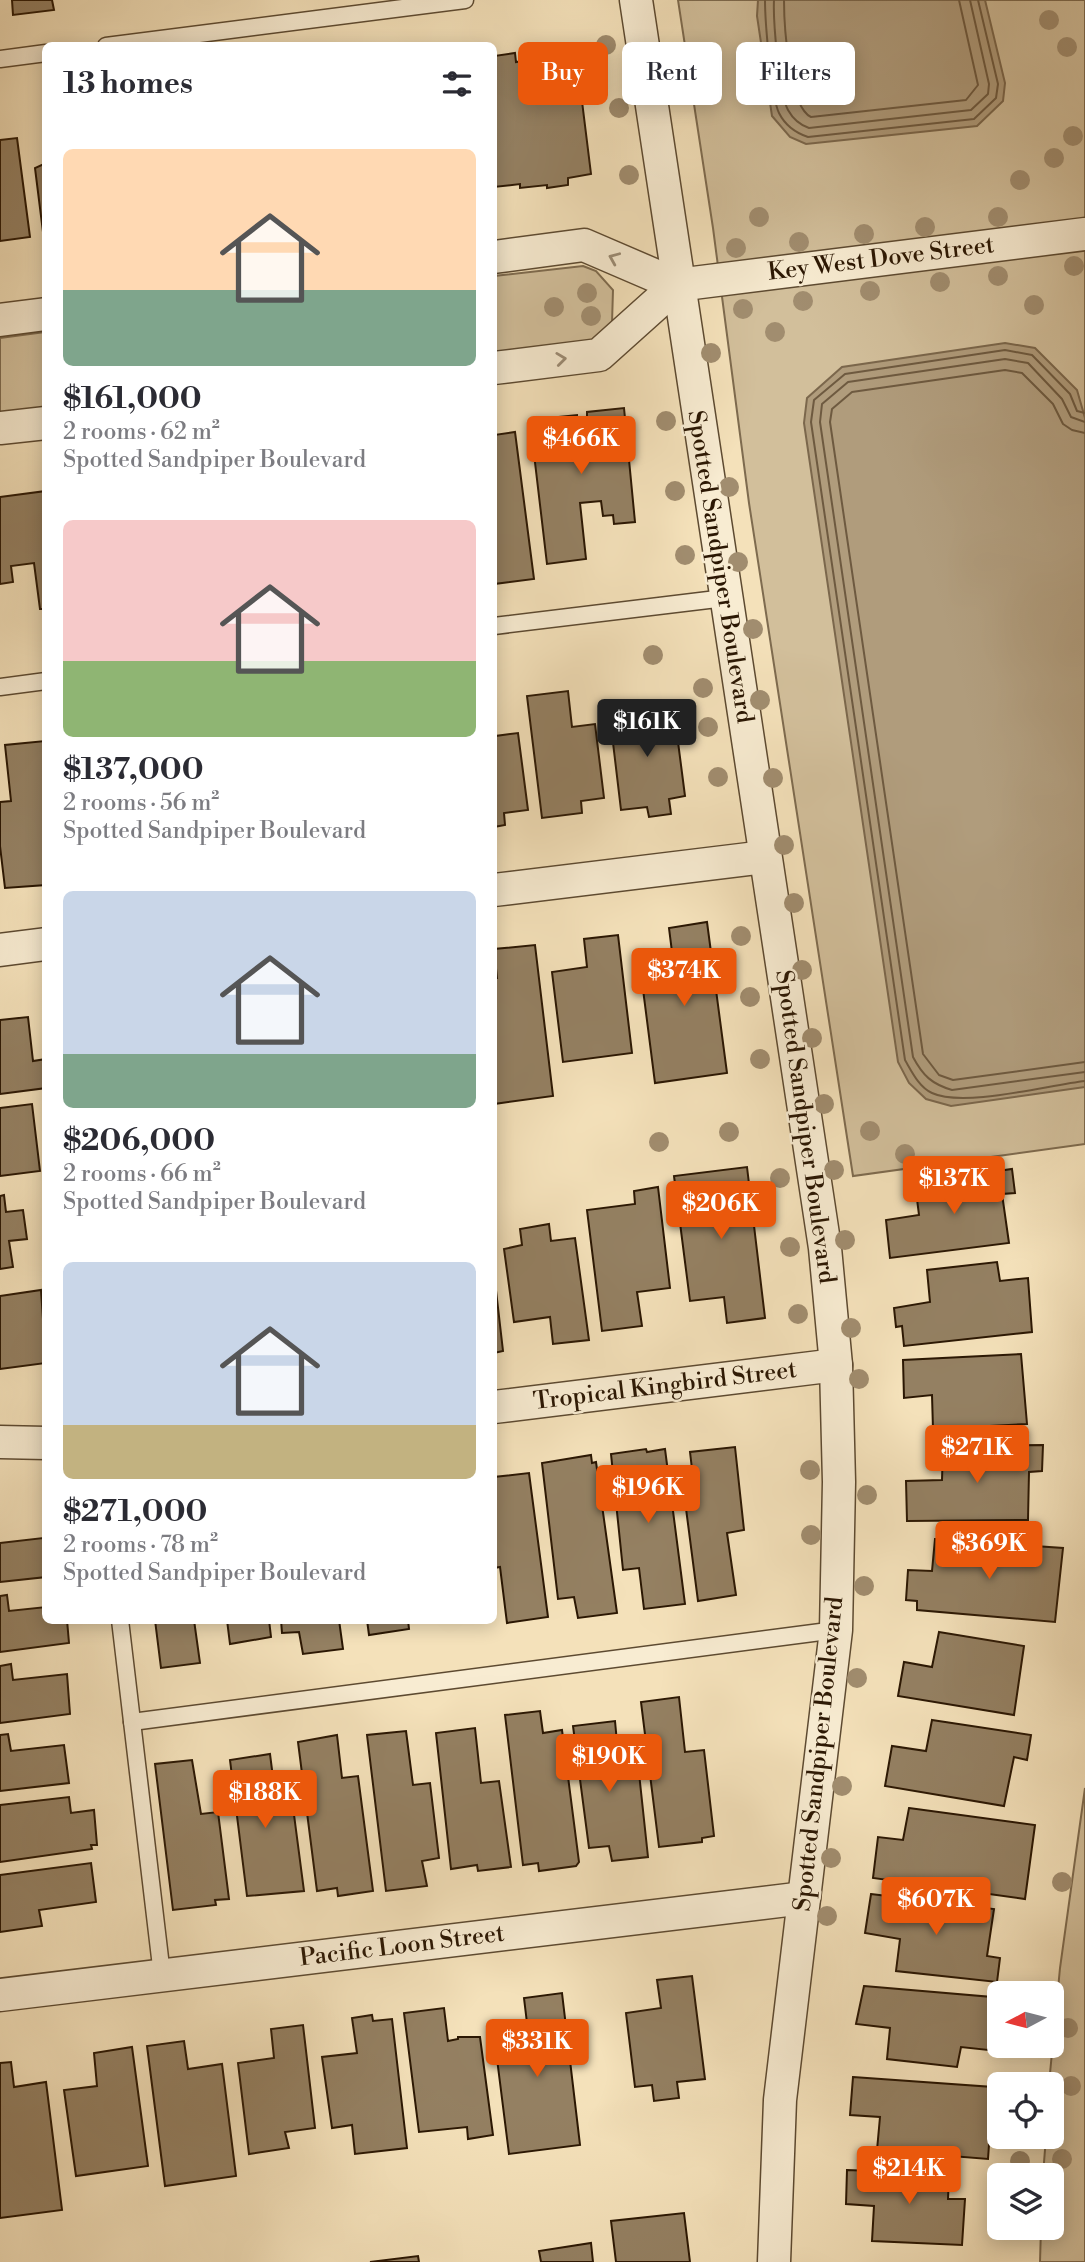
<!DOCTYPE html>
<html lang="en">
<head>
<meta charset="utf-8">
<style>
	body { margin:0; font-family:"Libre Bodoni",serif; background:#f7f7f7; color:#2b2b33; height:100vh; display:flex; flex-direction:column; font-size:26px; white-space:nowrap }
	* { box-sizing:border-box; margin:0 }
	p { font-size:23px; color:#7c7c81 }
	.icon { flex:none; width:38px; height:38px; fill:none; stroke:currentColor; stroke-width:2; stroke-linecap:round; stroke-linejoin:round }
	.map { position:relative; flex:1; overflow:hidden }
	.details { position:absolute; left:42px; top:42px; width:455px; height:1582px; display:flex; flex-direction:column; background:#fff; border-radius:10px; box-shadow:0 4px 18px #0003 }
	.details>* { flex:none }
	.guide { position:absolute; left:518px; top:42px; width:462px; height:63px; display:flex; gap:14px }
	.needle { width:46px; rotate:263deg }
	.controls { position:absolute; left:987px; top:1981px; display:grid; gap:14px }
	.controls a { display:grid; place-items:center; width:77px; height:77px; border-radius:10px; background:#fff; box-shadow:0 4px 18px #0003; font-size:35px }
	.price { position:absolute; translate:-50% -60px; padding:0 16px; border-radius:7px; background:#ea580c; color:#fff; font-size:23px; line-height:46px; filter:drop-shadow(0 2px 4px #0008) }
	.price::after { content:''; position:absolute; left:50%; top:42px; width:21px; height:16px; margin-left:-10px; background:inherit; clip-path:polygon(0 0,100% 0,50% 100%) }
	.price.selected { background:#222; color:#fff }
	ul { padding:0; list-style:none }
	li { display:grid; align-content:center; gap:14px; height:371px; padding:0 21px }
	li span { display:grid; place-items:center; height:217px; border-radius:10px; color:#555 }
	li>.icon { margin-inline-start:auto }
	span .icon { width:126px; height:126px; fill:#fffc; stroke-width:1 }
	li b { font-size:30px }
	h2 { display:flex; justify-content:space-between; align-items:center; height:84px; padding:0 21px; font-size:30px }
	.tag { padding:0 24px; border-radius:10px; background:#fff; box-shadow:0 4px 18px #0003; font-size:24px; line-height:63px }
	.tag.selected { background:#ea580c; color:#fff }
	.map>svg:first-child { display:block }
</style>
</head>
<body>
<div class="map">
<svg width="1085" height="2262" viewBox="0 0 1085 2262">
	<rect width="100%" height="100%" fill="#f4e1ba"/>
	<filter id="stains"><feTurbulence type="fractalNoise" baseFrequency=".00286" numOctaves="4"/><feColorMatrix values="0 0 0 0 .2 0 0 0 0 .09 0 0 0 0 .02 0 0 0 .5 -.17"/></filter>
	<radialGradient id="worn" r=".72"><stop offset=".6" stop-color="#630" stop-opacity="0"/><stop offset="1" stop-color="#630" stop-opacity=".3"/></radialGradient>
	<g fill="#d2bf9b" stroke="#7e6b4f" stroke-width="2">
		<polygon points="678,0 1085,0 1085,1144 853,1176 749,503 713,228"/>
		<polygon points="583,266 596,271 613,290 612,323 595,340 494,355 494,276"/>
		<polygon points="45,332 45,413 0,419 0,338"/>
		<polygon points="1085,1788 1085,2262 1040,2262 1041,2228 1052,2228 1052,2175 1043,2175 1046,2137 1052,2137 1052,2084 1049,2084 1060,1968"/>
	</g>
	<g fill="#b09c7c" stroke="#7b674c" stroke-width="2">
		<polygon points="758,0 985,0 1005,83 1003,101 977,126 806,144 790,137 772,116 757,16"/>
		<polygon points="1005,343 1035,348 1077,390 1085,418 1085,1087 951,1106 926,1099 909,1083 898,1062 804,423 807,398 842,367"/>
	</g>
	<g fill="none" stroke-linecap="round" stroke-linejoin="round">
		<g stroke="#6e5a40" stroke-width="2">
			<path d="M765,0C765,20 771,97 779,113C785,125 796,133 808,137L974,119L996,98L998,84L978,0"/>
			<path d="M774,0C773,20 779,94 788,110C793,119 800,125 809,128L971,110L988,94L989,84L970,0"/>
			<path d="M784,0C784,24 789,107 811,117L966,100L978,85L959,0"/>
			<path d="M1085,413L1077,411L1070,394L1032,355L1005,350L845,374L814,400L811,422L905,1060C912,1072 919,1087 932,1093C964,1108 1048,1085 1085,1081"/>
			<path d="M1085,422L1071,417L1062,399L1028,363L1005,359L848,382L822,404L820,422L913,1057C923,1076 932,1084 952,1090L1085,1072"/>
			<polyline points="1085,433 1072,430 1063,424 1053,404 1022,373 1005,370 852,392 832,409 830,422 923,1054 939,1075 953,1080 1085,1062"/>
		</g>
	</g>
	<g fill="#948062" stroke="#2b1703" stroke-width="2">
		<polygon points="12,0 52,0 54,10 13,15"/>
		<polygon points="515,53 516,62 576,53 591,174 568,178 568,185 547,188 547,185 520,188 520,184 494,187 494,56"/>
		<polygon points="17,138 30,237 0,241 0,140"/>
		<polygon points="46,163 46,256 35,168"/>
		<polygon points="624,408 635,522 614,524 613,515 603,516 601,501 580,503 586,559 547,564 530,420 577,415 577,419 587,417 587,412"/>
		<polygon points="515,432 534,579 494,584 494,435"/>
		<polygon points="46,491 46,609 40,609 34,563 11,566 13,582 0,584 0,497"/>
		<polygon points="568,691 572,727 595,724 604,798 581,801 582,813 542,818 527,696"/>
		<polygon points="649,705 650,714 674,711 685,796 669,799 671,814 649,817 647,807 621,810 609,709"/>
		<polygon points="494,724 495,736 518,733 528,810 504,813 505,825 494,827"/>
		<polygon points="45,741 46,885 5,888 0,846 0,802 11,801 5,745"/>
		<polygon points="707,922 727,1073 655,1083 639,958 672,952 669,928"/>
		<polygon points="618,935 632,1053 563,1062 552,972 587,967 584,939"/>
		<polygon points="535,945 553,1096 494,1104 494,978 497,978 494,949"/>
		<polygon points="28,1017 33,1061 46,1059 46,1088 0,1094 0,1020"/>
		<polygon points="32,1104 40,1171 0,1176 0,1108"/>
		<polygon points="747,1167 765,1318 727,1323 724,1297 690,1301 674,1176"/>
		<polygon points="1012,1169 1015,1193 1002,1194 1009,1243 890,1258 886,1220 919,1215 915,1183"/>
		<polygon points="658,1187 670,1288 637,1292 642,1326 602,1331 587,1210 635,1204 634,1191"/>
		<polygon points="4,1195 6,1212 23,1210 27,1239 9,1241 13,1267 0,1269 0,1196"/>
		<polygon points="549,1224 551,1241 575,1238 589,1340 553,1344 550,1317 514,1322 504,1249 522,1245 520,1229"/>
		<polygon points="997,1262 1000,1281 1028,1278 1032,1332 904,1346 902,1326 896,1327 894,1308 930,1302 927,1270"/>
		<polygon points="494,1273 503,1351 494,1353"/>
		<polygon points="41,1290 46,1363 0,1369 0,1296"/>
		<polygon points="1021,1354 1027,1424 933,1429 932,1395 904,1398 903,1360"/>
		<polygon points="1043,1445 1042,1471 1029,1472 1028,1520 907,1521 906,1481 942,1480 943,1446"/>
		<polygon points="735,1447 744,1530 727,1533 736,1595 698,1601 681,1470 692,1469 690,1452"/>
		<polygon points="646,1449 647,1452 665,1449 685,1604 644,1609 639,1568 623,1570 611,1454"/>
		<polygon points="591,1455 592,1463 596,1462 617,1613 578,1618 574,1597 558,1599 542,1463"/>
		<polygon points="529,1473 548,1617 507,1623 500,1567 494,1568 494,1477"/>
		<polygon points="43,1538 46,1577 0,1582 0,1543"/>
		<polygon points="935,1539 1063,1548 1055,1622 917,1610 917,1601 906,1600 908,1570 932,1571"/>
		<polygon points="7,1595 9,1611 46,1607 46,1620 67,1620 69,1643 0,1652 0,1596"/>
		<polygon points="155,1620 194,1620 200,1663 161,1668"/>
		<polygon points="227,1620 269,1620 271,1637 230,1644"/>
		<polygon points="281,1620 339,1620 343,1649 303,1654 299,1632 282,1633"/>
		<polygon points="367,1620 408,1620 409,1629 369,1635"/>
		<polygon points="939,1632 1024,1646 1014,1715 898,1696 904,1662 932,1667"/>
		<polygon points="11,1664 13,1680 67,1674 70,1714 0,1723 0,1666"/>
		<polygon points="679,1697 685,1752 704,1750 714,1836 702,1838 702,1842 659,1847 641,1702"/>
		<polygon points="540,1711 543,1733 562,1730 579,1862 576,1866 539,1871 538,1863 523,1865 505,1715"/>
		<polygon points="932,1720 1031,1735 1027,1760 1014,1757 1004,1806 885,1786 892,1746 926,1751"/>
		<polygon points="615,1721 620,1775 639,1773 648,1857 612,1861 609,1846 589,1848 573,1726"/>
		<polygon points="475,1728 481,1783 499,1781 511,1867 478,1871 477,1865 451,1869 436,1733"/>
		<polygon points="406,1731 413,1785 430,1783 439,1858 422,1861 427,1886 386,1891 367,1735"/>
		<polygon points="8,1734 11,1751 64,1745 69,1783 0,1791 0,1735"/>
		<polygon points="337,1735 342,1778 358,1776 373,1891 338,1896 337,1888 317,1891 298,1742"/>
		<polygon points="270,1754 277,1809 293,1807 304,1891 247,1896 230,1760"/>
		<polygon points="192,1760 201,1814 218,1812 229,1899 215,1900 216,1905 173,1910 155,1764"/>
		<polygon points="69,1797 71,1813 94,1810 97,1845 91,1845 92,1849 0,1862 0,1805"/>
		<polygon points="909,1808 1035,1825 1025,1899 873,1878 878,1837 903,1840"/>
		<polygon points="91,1863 96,1902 39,1910 42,1926 0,1932 0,1875"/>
		<polygon points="871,1894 994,1909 987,1956 1000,1958 997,1982 896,1971 900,1939 865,1933"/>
		<polygon points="692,1976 705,2079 677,2082 679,2098 654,2101 652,2085 635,2087 626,2013 661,2008 657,1980"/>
		<polygon points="864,1986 992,1997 988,2050 961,2047 957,2067 887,2059 890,2028 856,2024"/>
		<polygon points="562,1993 580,2145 509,2154 493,2027 527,2023 524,1998"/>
		<polygon points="444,2008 448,2041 458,2039 458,2037 480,2037 493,2135 468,2139 467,2127 419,2132 404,2013"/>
		<polygon points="372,2015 373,2021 392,2019 407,2148 355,2154 352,2125 332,2128 322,2057 357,2053 352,2018"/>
		<polygon points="303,2025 315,2128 285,2132 289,2148 249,2154 238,2063 274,2058 271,2029"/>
		<polygon points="184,2041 188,2069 222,2064 236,2176 165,2186 147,2046"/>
		<polygon points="132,2047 148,2166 76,2176 64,2090 97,2086 94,2053"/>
		<polygon points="11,2062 14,2087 46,2082 62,2210 0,2218 0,2063"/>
		<polygon points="853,2077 993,2087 988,2159 877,2150 880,2117 850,2115"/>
		<polygon points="847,2170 949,2174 948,2199 965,2199 962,2245 872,2241 874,2206 846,2204"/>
		<polygon points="684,2213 690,2262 616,2262 611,2221"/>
		<polygon points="591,2243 593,2262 541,2262 539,2251"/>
		<polygon points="418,2256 419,2262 370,2262"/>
	</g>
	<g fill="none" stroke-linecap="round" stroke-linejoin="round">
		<g stroke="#5d4a31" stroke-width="19">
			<g id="lane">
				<polyline points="106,46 465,0"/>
				<polyline points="0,59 46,53"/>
				<polyline points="494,626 725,598"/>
				<polyline points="0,687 46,681"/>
				<polyline points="120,1620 162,1975"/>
				<polyline points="132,1722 836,1630"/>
			</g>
		</g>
		<g stroke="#5d4a31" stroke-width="35">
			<g id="street">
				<polyline points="636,0 825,1248 836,1365 839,1482 836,1630 780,2100 774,2262"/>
				<polyline points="494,257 584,245 677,285 1085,234"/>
				<polyline points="0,320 46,314"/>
				<polyline points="494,368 599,355 677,285"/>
				<polyline points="0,428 46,423"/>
				<polyline points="494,890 765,857"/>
				<polyline points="0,950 46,944"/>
				<polyline points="494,1407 836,1365"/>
				<polyline points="0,1442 46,1443"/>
				<polyline points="0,1995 804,1898"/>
			</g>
		</g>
		<use href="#lane" stroke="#f8ecd2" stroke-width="16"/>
		<use href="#street" stroke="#f8ecd2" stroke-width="32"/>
	</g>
	<g fill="#a18d6f">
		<circle cx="1049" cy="20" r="10"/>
		<circle cx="606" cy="45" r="10"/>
		<circle cx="1067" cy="47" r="10"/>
		<circle cx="673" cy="79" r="10"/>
		<circle cx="619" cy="108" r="10"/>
		<circle cx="1073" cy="136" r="10"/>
		<circle cx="1054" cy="158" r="10"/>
		<circle cx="629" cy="175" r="10"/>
		<circle cx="1020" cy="180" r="10"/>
		<circle cx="759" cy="217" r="10"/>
		<circle cx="998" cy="217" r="10"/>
		<circle cx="925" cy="227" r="10"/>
		<circle cx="864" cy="234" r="10"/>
		<circle cx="799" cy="242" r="10"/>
		<circle cx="736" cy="248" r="10"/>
		<circle cx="1074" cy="266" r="10"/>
		<circle cx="998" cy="276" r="10"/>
		<circle cx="940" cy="282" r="10"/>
		<circle cx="870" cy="291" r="10"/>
		<circle cx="587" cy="293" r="10"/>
		<circle cx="803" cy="301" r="10"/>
		<circle cx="1034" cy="305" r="10"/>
		<circle cx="554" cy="307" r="10"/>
		<circle cx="743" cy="309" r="10"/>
		<circle cx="591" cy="316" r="10"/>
		<circle cx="775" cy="332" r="10"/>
		<circle cx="711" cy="353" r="10"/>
		<circle cx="666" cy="421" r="10"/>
		<circle cx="729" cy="487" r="10"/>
		<circle cx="675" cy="491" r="10"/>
		<circle cx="685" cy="555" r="10"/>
		<circle cx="738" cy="562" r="10"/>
		<circle cx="753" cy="629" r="10"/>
		<circle cx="653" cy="655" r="10"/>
		<circle cx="703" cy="688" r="10"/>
		<circle cx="760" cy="700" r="10"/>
		<circle cx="708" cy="727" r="10"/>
		<circle cx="718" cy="777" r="10"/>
		<circle cx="773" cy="778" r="10"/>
		<circle cx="784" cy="845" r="10"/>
		<circle cx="794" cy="903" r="10"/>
		<circle cx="741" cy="936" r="10"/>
		<circle cx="802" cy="970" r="10"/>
		<circle cx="750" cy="997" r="10"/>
		<circle cx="812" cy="1038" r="10"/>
		<circle cx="760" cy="1059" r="10"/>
		<circle cx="824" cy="1104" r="10"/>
		<circle cx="870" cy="1131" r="10"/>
		<circle cx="729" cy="1132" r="10"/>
		<circle cx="659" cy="1142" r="10"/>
		<circle cx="905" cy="1154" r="10"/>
		<circle cx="834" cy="1170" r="10"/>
		<circle cx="780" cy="1178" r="10"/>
		<circle cx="845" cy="1240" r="10"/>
		<circle cx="790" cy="1247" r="10"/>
		<circle cx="798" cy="1314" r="10"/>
		<circle cx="851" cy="1328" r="10"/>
		<circle cx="859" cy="1379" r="10"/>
		<circle cx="810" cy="1470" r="10"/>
		<circle cx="867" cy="1495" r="10"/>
		<circle cx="811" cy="1535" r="10"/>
		<circle cx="864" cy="1586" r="10"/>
		<circle cx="857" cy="1678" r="10"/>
		<circle cx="842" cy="1786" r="10"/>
		<circle cx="831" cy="1858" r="10"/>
		<circle cx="1062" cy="1882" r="10"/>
		<circle cx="827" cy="1916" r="10"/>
		<circle cx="1068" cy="2028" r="10"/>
		<circle cx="1071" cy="2086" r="10"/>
		<circle cx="1062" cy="2159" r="10"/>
		<circle cx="1020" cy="2161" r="10"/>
	</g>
	<defs><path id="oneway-chevron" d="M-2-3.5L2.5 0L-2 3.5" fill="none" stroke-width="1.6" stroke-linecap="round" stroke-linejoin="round" transform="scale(1.75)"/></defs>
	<g stroke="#9c8c75">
		<use href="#oneway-chevron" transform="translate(614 258) rotate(-157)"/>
		<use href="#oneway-chevron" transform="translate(561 359) rotate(-7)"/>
	</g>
	<g text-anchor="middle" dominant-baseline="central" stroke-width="5" stroke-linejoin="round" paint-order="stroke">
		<g font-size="24" fill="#2b1703" stroke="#f8ecd2">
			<text transform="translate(881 259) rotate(-7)">Key West Dove Street</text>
			<text transform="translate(720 567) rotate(81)">Spotted Sandpiper Boulevard</text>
			<text transform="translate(805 1127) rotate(82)">Spotted Sandpiper Boulevard</text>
			<text transform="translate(665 1386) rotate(-7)">Tropical Kingbird Street</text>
			<text transform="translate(819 1754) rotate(-84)">Spotted Sandpiper Boulevard</text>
			<text transform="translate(402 1946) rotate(-7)">Pacific Loon Street</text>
		</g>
	</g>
	<rect width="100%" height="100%" filter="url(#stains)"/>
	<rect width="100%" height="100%" fill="url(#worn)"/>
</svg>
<div class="controls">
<a><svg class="needle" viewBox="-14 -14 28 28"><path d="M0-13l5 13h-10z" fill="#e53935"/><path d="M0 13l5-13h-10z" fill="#7c7c81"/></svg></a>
<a><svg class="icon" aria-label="locate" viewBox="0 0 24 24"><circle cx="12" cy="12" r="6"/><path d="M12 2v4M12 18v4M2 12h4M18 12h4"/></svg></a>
<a><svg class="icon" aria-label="layers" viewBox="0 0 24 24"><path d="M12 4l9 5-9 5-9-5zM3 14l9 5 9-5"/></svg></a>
</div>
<b class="price" style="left:581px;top:476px">$466K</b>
<b class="price selected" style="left:647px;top:759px">$161K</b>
<b class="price" style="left:684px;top:1008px">$374K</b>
<b class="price" style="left:954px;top:1216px">$137K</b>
<b class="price" style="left:721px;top:1241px">$206K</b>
<b class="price" style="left:977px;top:1485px">$271K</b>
<b class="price" style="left:648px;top:1525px">$196K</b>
<b class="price" style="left:989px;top:1581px">$369K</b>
<b class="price" style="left:609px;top:1794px">$190K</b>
<b class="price" style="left:265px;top:1830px">$188K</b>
<b class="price" style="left:936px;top:1937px">$607K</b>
<b class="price" style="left:537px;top:2079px">$331K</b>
<b class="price" style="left:909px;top:2206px">$214K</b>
<div class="guide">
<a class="tag selected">Buy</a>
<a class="tag">Rent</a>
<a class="tag">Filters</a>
</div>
<section class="details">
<h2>13 homes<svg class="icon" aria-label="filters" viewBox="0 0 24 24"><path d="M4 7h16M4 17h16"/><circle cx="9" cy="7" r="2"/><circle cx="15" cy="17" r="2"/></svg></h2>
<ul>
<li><span style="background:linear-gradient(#ffd9b3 65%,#7fa58c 0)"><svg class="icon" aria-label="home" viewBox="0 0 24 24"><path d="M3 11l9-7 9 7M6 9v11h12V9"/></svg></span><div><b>$161,000</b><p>2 rooms · 62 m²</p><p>Spotted Sandpiper Boulevard</p></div></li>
<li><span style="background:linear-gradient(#f6c9c9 65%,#8fb573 0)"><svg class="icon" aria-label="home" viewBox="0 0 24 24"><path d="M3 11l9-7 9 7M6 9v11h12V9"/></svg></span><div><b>$137,000</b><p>2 rooms · 56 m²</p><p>Spotted Sandpiper Boulevard</p></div></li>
<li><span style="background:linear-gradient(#c9d6e8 75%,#7fa58c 0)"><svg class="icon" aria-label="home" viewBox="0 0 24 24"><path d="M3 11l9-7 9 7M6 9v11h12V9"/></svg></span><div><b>$206,000</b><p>2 rooms · 66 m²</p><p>Spotted Sandpiper Boulevard</p></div></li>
<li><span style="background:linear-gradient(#c9d6e8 75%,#c2b280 0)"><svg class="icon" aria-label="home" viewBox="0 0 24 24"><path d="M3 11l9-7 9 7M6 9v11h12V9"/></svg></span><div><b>$271,000</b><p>2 rooms · 78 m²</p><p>Spotted Sandpiper Boulevard</p></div></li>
</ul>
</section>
</div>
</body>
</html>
